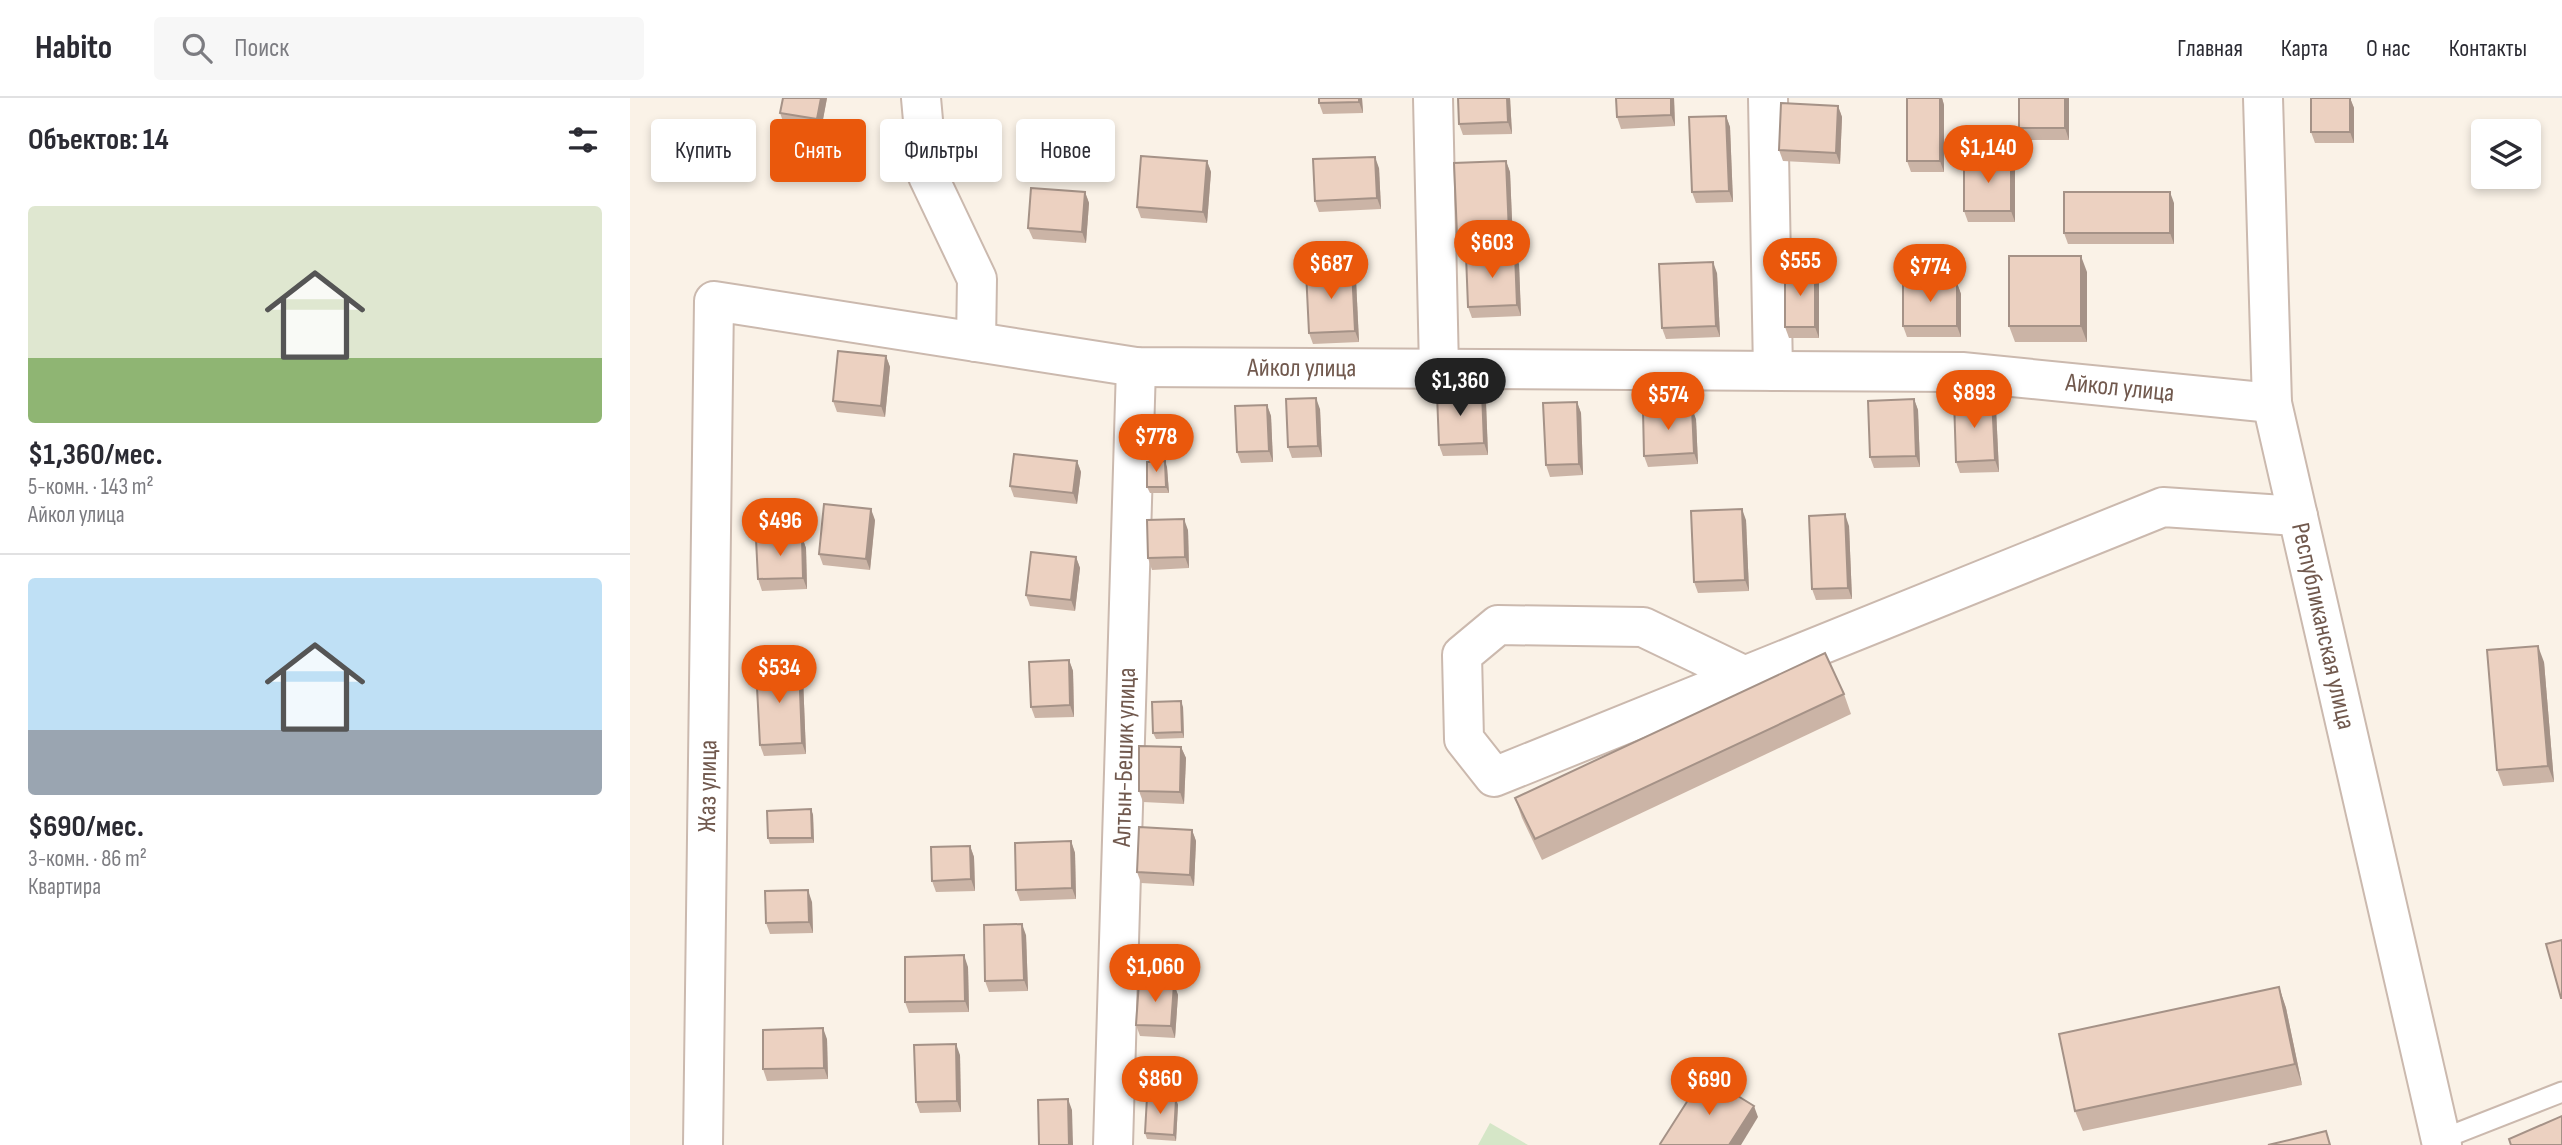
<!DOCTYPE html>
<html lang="ru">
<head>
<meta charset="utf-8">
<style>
	body { margin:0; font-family:"Sofia Sans Condensed",sans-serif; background:#f7f7f7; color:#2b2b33; height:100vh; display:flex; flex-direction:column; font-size:26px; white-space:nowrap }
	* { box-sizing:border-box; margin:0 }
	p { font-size:23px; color:#7c7c81 }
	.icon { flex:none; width:38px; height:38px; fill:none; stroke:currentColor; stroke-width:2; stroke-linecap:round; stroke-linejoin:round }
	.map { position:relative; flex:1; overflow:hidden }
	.details { display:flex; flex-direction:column; background:#fff; width:630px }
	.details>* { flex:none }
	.banner { position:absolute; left:21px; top:21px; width:665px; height:63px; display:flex; gap:14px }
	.fabs { position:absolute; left:1841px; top:21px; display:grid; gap:14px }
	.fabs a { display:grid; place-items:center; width:70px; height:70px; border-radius:7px; background:#fff; box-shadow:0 4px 10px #0003; font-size:35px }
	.price { position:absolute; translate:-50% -60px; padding:0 16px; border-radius:24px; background:#ea580c; color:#fff; font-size:23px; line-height:46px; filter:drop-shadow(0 2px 4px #0008) }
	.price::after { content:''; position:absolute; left:50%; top:42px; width:21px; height:16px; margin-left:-10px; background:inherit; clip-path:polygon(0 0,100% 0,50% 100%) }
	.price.selected { background:#222; color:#fff }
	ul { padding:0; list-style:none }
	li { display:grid; align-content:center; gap:14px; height:371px; padding:0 28px }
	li+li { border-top:2px solid #e1e1e2 }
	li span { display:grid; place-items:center; height:217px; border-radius:7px; color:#555 }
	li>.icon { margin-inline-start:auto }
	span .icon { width:126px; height:126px; fill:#fffc; stroke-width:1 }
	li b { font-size:30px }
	h2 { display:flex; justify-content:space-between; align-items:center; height:84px; padding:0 28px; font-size:30px }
	.chip { padding:0 24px; border-radius:7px; background:#fff; box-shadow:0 4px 10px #0003; font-size:24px; line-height:63px }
	.chip.selected { background:#ea580c; color:#fff }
	header { display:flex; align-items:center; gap:42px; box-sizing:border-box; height:98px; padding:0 35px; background:#fff; border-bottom:2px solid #e1e1e2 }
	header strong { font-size:33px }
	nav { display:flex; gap:38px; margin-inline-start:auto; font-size:24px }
	.search { width:490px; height:63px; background:#f7f7f7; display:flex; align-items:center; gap:18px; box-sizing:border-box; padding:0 24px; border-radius:7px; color:#7c7c81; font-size:26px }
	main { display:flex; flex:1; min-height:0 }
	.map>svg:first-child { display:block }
</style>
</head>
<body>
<header>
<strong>Habito</strong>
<div class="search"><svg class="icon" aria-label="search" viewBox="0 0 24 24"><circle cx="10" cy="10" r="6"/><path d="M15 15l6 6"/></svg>Поиск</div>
<nav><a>Главная</a><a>Карта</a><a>О нас</a><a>Контакты</a></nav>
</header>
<main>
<section class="details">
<h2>Объектов: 14<svg class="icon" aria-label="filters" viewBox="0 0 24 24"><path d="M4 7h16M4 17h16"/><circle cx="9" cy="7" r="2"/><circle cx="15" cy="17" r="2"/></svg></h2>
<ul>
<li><span style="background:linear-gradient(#dfe7d0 70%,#8fb573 0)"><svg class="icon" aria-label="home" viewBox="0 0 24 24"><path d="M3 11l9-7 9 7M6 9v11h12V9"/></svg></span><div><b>$1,360/мес.</b><p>5-комн. · 143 m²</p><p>Айкол улица</p></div></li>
<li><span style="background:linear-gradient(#bfe0f5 70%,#9aa5b1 0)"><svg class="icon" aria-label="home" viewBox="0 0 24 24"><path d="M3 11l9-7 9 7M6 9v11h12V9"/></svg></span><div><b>$690/мес.</b><p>3-комн. · 86 m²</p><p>Квартира</p></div></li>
</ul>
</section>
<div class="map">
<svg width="1932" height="1047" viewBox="0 0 1932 1047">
	<rect width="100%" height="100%" fill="#faf2e7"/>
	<polygon fill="#d5e6c7" points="860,1025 898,1047 848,1047"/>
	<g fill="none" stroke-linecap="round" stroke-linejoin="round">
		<g stroke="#cbb9ae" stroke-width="23">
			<polyline id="lane" points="1812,1041 1932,994"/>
		</g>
		<g stroke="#cbb9ae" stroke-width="42">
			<g id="street">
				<polyline points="291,0 298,78 347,181 346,244"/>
				<polyline points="803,0 809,271"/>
				<polyline points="1138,0 1143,273"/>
				<path id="s1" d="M1633,0L1642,305L1812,1047"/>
				<polyline points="1115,578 1013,529 868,527 832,557 834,641 864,679 1533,409 1668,418"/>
				<path id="s2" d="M73,1047L84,203L506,269L1332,274L1642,305"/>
				<path id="s3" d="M483,1047L506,269"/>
			</g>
		</g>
		<use href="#lane" stroke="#fff" stroke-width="19"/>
		<use href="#street" stroke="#fff" stroke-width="38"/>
	</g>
	<g fill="#cbb4a6">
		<polygon points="153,0 197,0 191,32 154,26 150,15"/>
		<polygon points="732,0 733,15 693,16 689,5"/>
		<polygon points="828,0 880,0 882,36 833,37 829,26"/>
		<polygon points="986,0 1044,0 1045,28 991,31 987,19"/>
		<polygon points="1277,0 1312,0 1314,7 1314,74 1281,74 1277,63"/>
		<polygon points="1439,0 1439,42 1393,42 1389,30"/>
		<polygon points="1681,0 1720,0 1724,10 1724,45 1685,45 1681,34"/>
		<polygon points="1208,8 1212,19 1210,66 1153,63 1149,52"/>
		<polygon points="1096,18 1100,29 1103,104 1066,105 1062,94"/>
		<polygon points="577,63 581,74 577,125 511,120 507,109"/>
		<polygon points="876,63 880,74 883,146 831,148 827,137"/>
		<polygon points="749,70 751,111 689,114 685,103"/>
		<polygon points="1385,72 1385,124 1338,124 1334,113"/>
		<polygon points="455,94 459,105 456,145 403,141 398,130"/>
		<polygon points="1544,105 1544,146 1438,146 1434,135"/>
		<polygon points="889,166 891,218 842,220 838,209"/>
		<polygon points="1457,174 1457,244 1385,244 1379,228"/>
		<polygon points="1087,175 1090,239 1036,241 1032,230"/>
		<polygon points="726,182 729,244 683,246 679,235"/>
		<polygon points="1189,183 1189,240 1159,240 1155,229"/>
		<polygon points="1327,185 1331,196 1331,239 1277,239 1273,228"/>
		<polygon points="256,258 260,269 255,319 207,314 203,303"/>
		<polygon points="1284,301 1288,312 1290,369 1244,370 1240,359"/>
		<polygon points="947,304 951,315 953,377 920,379 916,367"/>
		<polygon points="856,305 858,357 813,358 809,347"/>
		<polygon points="637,307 641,318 643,364 611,365 607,354"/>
		<polygon points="690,311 692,359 662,360 658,349"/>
		<polygon points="1366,311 1369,374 1330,375 1326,364"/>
		<polygon points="1066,321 1068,366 1018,369 1014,358"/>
		<polygon points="447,363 451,374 447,406 384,399 380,388"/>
		<polygon points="537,369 539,395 520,395 517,389"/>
		<polygon points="245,422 240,472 193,467 189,456"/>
		<polygon points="1116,422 1119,493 1068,495 1064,484"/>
		<polygon points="1219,428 1222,501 1186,502 1182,491"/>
		<polygon points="558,432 559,470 522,472 518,460"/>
		<polygon points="172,439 176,450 177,491 132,493 128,481"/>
		<polygon points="446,459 450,470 445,513 400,508 396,497"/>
		<polygon points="439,562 443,573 444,619 405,620 401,609"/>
		<polygon points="1914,564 1924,684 1873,688 1867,672"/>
		<polygon points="169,568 173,580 176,656 134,658 130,647"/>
		<polygon points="1214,596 1221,616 912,762 892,720 885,700"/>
		<polygon points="553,609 554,640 526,641 523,635"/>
		<polygon points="551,649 556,660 554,706 513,704 509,693"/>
		<polygon points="181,711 183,717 184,745 140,746 138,740"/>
		<polygon points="562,732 566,743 564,788 511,785 507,774"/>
		<polygon points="441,743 445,755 446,801 390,803 386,792"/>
		<polygon points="340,748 344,759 345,793 306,794 302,783"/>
		<polygon points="182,804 183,835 140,836 136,825"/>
		<polygon points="396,837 398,893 359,894 355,883"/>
		<polygon points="554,866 552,887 544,886 548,897 545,940 510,938 506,927 539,886 511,884 509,878"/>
		<polygon points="338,869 339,914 279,915 275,904"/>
		<polygon points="1649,889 1656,910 1672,987 1453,1033 1445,1013"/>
		<polygon points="197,941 198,981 137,983 133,971"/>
		<polygon points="330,957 331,1014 290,1015 286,1004"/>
		<polygon points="546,1001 548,1007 546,1043 517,1041 515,1035"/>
	</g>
	<g fill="#a59287">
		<polygon points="191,0 197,0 191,32 187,21"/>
		<polygon points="729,0 732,0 733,15 729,4"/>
		<polygon points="877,0 880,0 882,36 878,24"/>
		<polygon points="1041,0 1044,0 1045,28 1041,17"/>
		<polygon points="1310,0 1312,0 1314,7 1314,74 1310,63"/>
		<polygon points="1435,0 1439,0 1439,42 1435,30"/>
		<polygon points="1720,0 1724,10 1724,45 1720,34"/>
		<polygon points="1208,8 1212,19 1210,66 1206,55"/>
		<polygon points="1096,18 1100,29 1103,104 1099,93"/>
		<polygon points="745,59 749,70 751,111 747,100"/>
		<polygon points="1381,61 1385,72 1385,124 1381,113"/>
		<polygon points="577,63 581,74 577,125 573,114"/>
		<polygon points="876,63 880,74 883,146 879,135"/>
		<polygon points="455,94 459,105 456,145 452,134"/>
		<polygon points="1540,94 1544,105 1544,146 1540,135"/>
		<polygon points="885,155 889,166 891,218 887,207"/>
		<polygon points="1451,158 1457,174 1457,244 1451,228"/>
		<polygon points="1083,164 1087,175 1090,239 1086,228"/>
		<polygon points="722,171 726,182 729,244 725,233"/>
		<polygon points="1185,171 1189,183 1189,240 1185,229"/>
		<polygon points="1327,185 1331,196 1331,239 1327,228"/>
		<polygon points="256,258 260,269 255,319 251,308"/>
		<polygon points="852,294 856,305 858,357 854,345"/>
		<polygon points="686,300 690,311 692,359 688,348"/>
		<polygon points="1362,300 1366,311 1369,374 1365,362"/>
		<polygon points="1284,301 1288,312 1290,369 1286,358"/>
		<polygon points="947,304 951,315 953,377 949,366"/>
		<polygon points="637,307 641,318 643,364 639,353"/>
		<polygon points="1062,310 1066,321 1068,366 1064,355"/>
		<polygon points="447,363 451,374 447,406 443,395"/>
		<polygon points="535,363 537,369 539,395 536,389"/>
		<polygon points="241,411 245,422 240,472 236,461"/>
		<polygon points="1112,411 1116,422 1119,493 1115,482"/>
		<polygon points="1215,416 1219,428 1222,501 1218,490"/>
		<polygon points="554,421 558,432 559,470 555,459"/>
		<polygon points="172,439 176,450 177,491 173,480"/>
		<polygon points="446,459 450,470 445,513 441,502"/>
		<polygon points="1908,548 1914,564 1924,684 1918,668"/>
		<polygon points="439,562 443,573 444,619 440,607"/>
		<polygon points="169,568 173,580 176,656 172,645"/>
		<polygon points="551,603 553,609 554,640 552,634"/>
		<polygon points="551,649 556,660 554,706 550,694"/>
		<polygon points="181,711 183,717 184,745 182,740"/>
		<polygon points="562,732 566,743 564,788 560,777"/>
		<polygon points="441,743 445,755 446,801 442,790"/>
		<polygon points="340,748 344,759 345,793 341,781"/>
		<polygon points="178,792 182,804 183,835 179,824"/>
		<polygon points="392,826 396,837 398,893 394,882"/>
		<polygon points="334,857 338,869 339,914 335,903"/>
		<polygon points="551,860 554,866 552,887 550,881"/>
		<polygon points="544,886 548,897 545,940 541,928"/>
		<polygon points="1649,889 1656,910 1672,987 1665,966"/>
		<polygon points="193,930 197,941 198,981 194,970"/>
		<polygon points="326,946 330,957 331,1014 327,1003"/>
		<polygon points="438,1001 442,1012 443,1047 439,1047"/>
		<polygon points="546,1001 548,1007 546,1043 544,1037"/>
		<polygon points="1124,1008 1128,1019 1111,1047 1099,1047"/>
	</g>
	<g fill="#ecd1c1" stroke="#a59287" stroke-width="2">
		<polygon points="153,0 191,0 187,21 150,15"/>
		<polygon points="689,0 729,0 729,4 689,5"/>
		<polygon points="828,0 877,0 878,24 829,26"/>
		<polygon points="986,0 1041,0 1041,17 987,19"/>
		<rect x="1277" y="0" width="33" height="63"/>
		<rect x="1389" y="0" width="46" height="30"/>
		<rect x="1681" y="0" width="39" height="34"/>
		<polygon points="1151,5 1208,8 1206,55 1149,52"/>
		<polygon points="1096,18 1099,93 1062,94 1059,19"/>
		<polygon points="511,58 577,63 573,114 507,109"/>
		<polygon points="745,59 747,100 685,103 683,61"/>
		<rect x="1334" y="61" width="47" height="52"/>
		<polygon points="876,63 879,135 827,137 824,65"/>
		<polygon points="401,90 455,94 452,134 398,130"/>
		<rect x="1434" y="94" width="106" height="41"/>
		<polygon points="885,155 887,207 838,209 836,157"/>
		<rect x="1379" y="158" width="72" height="70"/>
		<polygon points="1083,164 1086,228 1032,230 1029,166"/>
		<polygon points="722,171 725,233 679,235 676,173"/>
		<rect x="1155" y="171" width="30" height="58"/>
		<rect x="1273" y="185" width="54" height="43"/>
		<polygon points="208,253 256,258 251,308 203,303"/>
		<polygon points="852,294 854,345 809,347 807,296"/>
		<polygon points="686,300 688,348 658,349 656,301"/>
		<polygon points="1362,300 1365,362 1326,364 1324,301"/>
		<polygon points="1284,301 1286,358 1240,359 1238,303"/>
		<polygon points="947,304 949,366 916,367 913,305"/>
		<polygon points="637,307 639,353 607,354 605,308"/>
		<polygon points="1062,310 1064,355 1014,358 1013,312"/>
		<polygon points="384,356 447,363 443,395 380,388"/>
		<polygon points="535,363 536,389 517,389 517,364"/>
		<polygon points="194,406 241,411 236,461 189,456"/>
		<polygon points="1112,411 1115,482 1064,484 1061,413"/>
		<polygon points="1215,416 1218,490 1182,491 1179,418"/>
		<polygon points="554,421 555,459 518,460 517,422"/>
		<polygon points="172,439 173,480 128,481 126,441"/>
		<polygon points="401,454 446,459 441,502 396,497"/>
		<polygon points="1908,548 1918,668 1867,672 1857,552"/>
		<polygon points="1195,555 1214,596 905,741 885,700"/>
		<polygon points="439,562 440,607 401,609 399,564"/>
		<polygon points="169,568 172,645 130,647 126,570"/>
		<polygon points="551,603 552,634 523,635 522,604"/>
		<polygon points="509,648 551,649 550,694 509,693"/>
		<polygon points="181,711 182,740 138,740 137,713"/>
		<polygon points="509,729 562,732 560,777 507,774"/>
		<polygon points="441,743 442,790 386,792 385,745"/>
		<polygon points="340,748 341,781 302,783 301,749"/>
		<polygon points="178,792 179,824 136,825 135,793"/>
		<polygon points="392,826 394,882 355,883 354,827"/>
		<polygon points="1932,842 1932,900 1931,900 1916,846"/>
		<polygon points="334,857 335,903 275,904 275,859"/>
		<polygon points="510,858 551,860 550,881 509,878"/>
		<polygon points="509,884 544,886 541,928 506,927"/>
		<polygon points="1649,889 1665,966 1445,1013 1429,936"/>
		<polygon points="193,930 194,970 133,971 133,932"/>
		<polygon points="326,946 327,1003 286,1004 284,947"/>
		<polygon points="1074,977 1124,1008 1099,1047 1031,1047 1030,1046"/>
		<polygon points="517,999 546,1001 544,1037 515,1035"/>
		<polygon points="438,1001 439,1047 409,1047 408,1002"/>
		<polygon points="1932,1018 1932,1047 1881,1047 1879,1041"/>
		<polygon points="1696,1033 1700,1047 1638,1047"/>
	</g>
	<g text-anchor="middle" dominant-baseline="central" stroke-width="5" stroke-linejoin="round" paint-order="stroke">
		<g font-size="26" fill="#71594e" stroke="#fdf6ed">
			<text stroke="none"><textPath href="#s2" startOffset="1437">Айкол улица</textPath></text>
			<text stroke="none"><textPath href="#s2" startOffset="2256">Айкол улица</textPath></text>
			<text stroke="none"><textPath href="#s1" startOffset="534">Республиканская улица</textPath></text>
			<text stroke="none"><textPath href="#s3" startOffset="388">Алтын-Бешик улица</textPath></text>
			<text stroke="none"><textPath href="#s2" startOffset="359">Жаз улица</textPath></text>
		</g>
	</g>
</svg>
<div class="fabs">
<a><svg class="icon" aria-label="layers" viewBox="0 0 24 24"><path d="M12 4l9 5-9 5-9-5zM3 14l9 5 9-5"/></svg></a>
</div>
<b class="price" style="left:1358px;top:87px">$1,140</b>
<b class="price" style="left:862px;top:182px">$603</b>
<b class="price" style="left:1170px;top:200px">$555</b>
<b class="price" style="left:701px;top:203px">$687</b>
<b class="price" style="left:1300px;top:206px">$774</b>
<b class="price selected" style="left:830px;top:320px">$1,360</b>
<b class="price" style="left:1344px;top:332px">$893</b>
<b class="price" style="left:1038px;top:334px">$574</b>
<b class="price" style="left:526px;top:376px">$778</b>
<b class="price" style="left:150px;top:460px">$496</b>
<b class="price" style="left:149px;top:607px">$534</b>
<b class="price" style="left:525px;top:906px">$1,060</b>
<b class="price" style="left:530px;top:1018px">$860</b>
<b class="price" style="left:1079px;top:1019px">$690</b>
<div class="banner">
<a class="chip">Купить</a>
<a class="chip selected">Снять</a>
<a class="chip">Фильтры</a>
<a class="chip">Новое</a>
</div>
</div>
</main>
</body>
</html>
